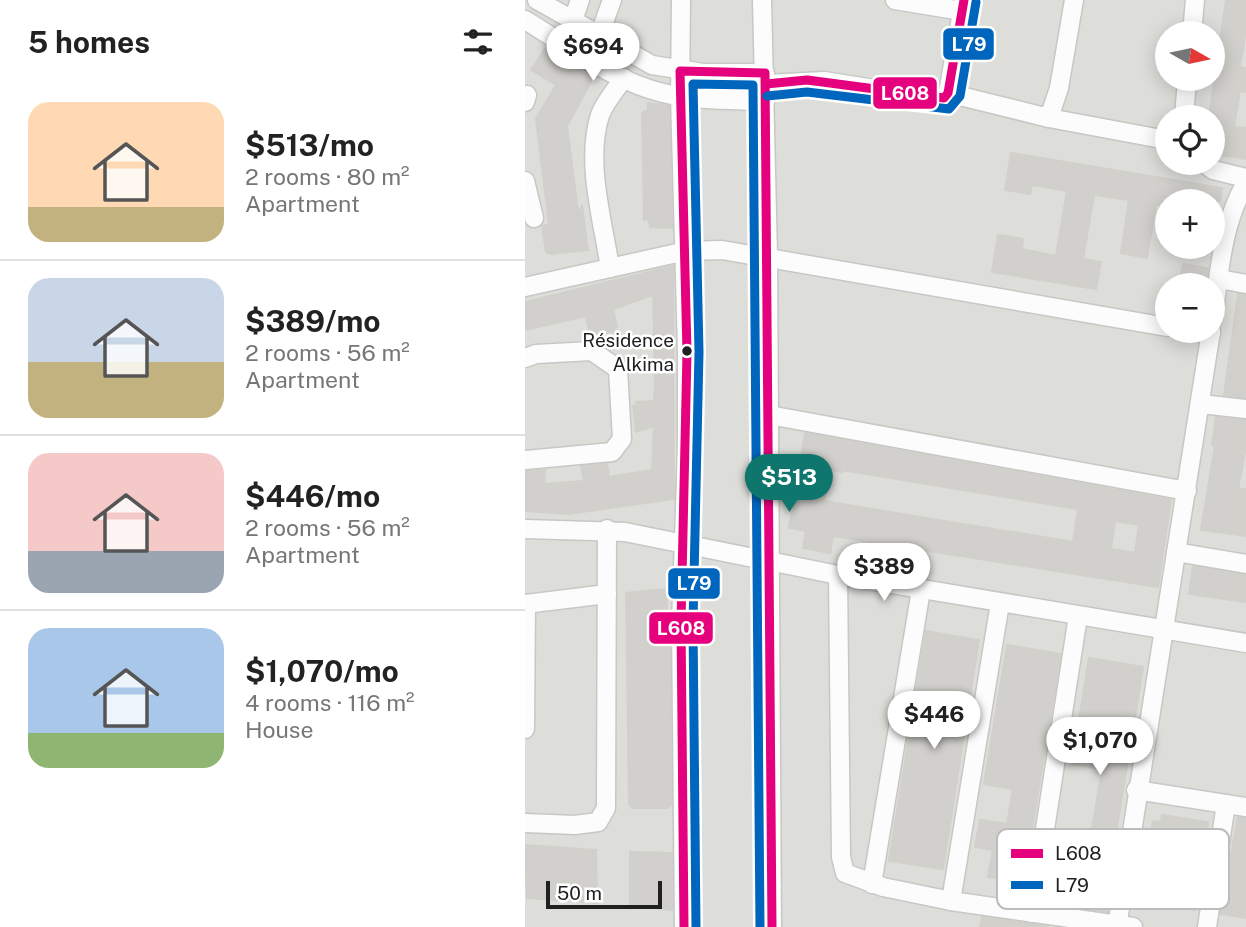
<!DOCTYPE html>
<html lang="en">
<head>
<meta charset="utf-8">
<style>
	body { margin:0; font-family:"Public Sans",sans-serif; background:#f6f6f6; color:#222; height:100vh; display:flex; flex-direction:column; font-size:26px; white-space:nowrap }
	* { box-sizing:border-box; margin:0 }
	p { font-size:23px; color:#767676 }
	.icon { flex:none; width:38px; height:38px; fill:none; stroke:currentColor; stroke-width:2; stroke-linecap:round; stroke-linejoin:round }
	.map { position:relative; flex:1; overflow:hidden }
	.side { display:flex; flex-direction:column; background:#fff; width:525px }
	.side>* { flex:none }
	.needle { width:46px; rotate:99deg }
	.fabs { position:absolute; left:630px; top:21px; display:grid; gap:14px }
	.fabs a { display:grid; place-items:center; width:70px; height:70px; border-radius:50%; background:#fff; box-shadow:0 4px 18px #0003; font-size:35px }
	.scale { position:absolute; left:21px; bottom:18px; width:116px; box-sizing:border-box; padding-left:7px; border:4px solid #202020; border-top:0; font-size:19px; line-height:24px; white-space:nowrap; color:#202020; -webkit-text-stroke:5px #fff; paint-order:stroke }
	.price { position:absolute; translate:-50% -60px; padding:0 16px; border-radius:24px; background:#fff; color:#222; font-size:23px; line-height:46px; filter:drop-shadow(0 2px 4px #0008) }
	.price::after { content:''; position:absolute; left:50%; top:42px; width:21px; height:16px; margin-left:-10px; background:inherit; clip-path:polygon(0 0,100% 0,50% 100%) }
	.price.active { background:#0f766e; color:#fff }
	ul { padding:0; list-style:none }
	li { display:flex; align-items:center; gap:21px; height:175px; padding:0 28px }
	li+li { border-top:2px solid #e0e0e0 }
	li span { display:grid; place-items:center; flex:none; width:196px; height:140px; border-radius:21px; color:#555 }
	li>.icon { margin-inline-start:auto }
	span .icon { width:84px; height:84px; fill:#fffc; stroke-width:1 }
	li b { font-size:30px }
	h2 { display:flex; justify-content:space-between; align-items:center; height:84px; padding:0 28px; font-size:30px }
	main { display:flex; flex:1; min-height:0 }
	.map>svg:first-child { display:block }
</style>
</head>
<body>
<main>
<section class="side">
<h2>5 homes<svg class="icon" aria-label="filters" viewBox="0 0 24 24"><path d="M4 7h16M4 17h16"/><circle cx="9" cy="7" r="2"/><circle cx="15" cy="17" r="2"/></svg></h2>
<ul>
<li><span style="background:linear-gradient(#ffd9b3 75%,#c2b280 0)"><svg class="icon" aria-label="home" viewBox="0 0 24 24"><path d="M3 11l9-7 9 7M6 9v11h12V9"/></svg></span><div><b>$513/mo</b><p>2 rooms · 80 m²</p><p>Apartment</p></div></li>
<li><span style="background:linear-gradient(#c9d6e8 60%,#c2b280 0)"><svg class="icon" aria-label="home" viewBox="0 0 24 24"><path d="M3 11l9-7 9 7M6 9v11h12V9"/></svg></span><div><b>$389/mo</b><p>2 rooms · 56 m²</p><p>Apartment</p></div></li>
<li><span style="background:linear-gradient(#f6c9c9 70%,#9aa5b1 0)"><svg class="icon" aria-label="home" viewBox="0 0 24 24"><path d="M3 11l9-7 9 7M6 9v11h12V9"/></svg></span><div><b>$446/mo</b><p>2 rooms · 56 m²</p><p>Apartment</p></div></li>
<li><span style="background:linear-gradient(#a9c7e8 75%,#8fb573 0)"><svg class="icon" aria-label="home" viewBox="0 0 24 24"><path d="M3 11l9-7 9 7M6 9v11h12V9"/></svg></span><div><b>$1,070/mo</b><p>4 rooms · 116 m²</p><p>House</p></div></li>
</ul>
</section>
<div class="map">
<svg width="721" height="927" viewBox="0 0 721 927">
	<rect width="100%" height="100%" fill="#eeeee9"/>
	<path fill="#ddddda" fill-rule="evenodd" d="M0,0H721V927H0ZM642,33H688V79H642ZM642,117H688V163H642ZM642,201H688V247H642ZM642,285H688V331H642Z"/>
	<g fill="#d1d0cc" stroke="#d1d0ca" stroke-width="2" fill-rule="evenodd">
		<polygon points="701,0 721,0 721,30 715,67 721,68 721,92 715,91 709,127 721,128 721,159 688,154 688,117 684,117"/>
		<polygon points="21,47 69,76 42,126 53,212 57,206 63,250 25,254 21,252 17,226 24,224 11,119 31,85 6,70"/>
		<polygon points="123,103 144,106 147,228 125,227 124,219 119,220 117,113 123,110"/>
		<polygon points="486,153 697,188 695,201 642,201 642,206 631,204 622,258 596,253 604,200 569,195 558,259 576,262 571,289 467,272 473,235 498,239 497,249 531,256 542,191 507,185 505,194 480,190"/>
		<polygon points="658,264 683,268 681,285 654,285"/>
		<polygon points="148,266 149,499 43,514 0,511 0,471 20,470 19,484 59,481 56,466 82,464 84,477 127,470 129,426 111,432 108,406 111,406 111,402 129,401 130,388 128,295 88,309 92,327 88,329 90,332 65,334 61,316 0,330 0,302"/>
		<polygon points="713,294 721,295 721,398 699,395"/>
		<polygon points="691,417 721,420 721,447 713,489 721,489 721,536 676,530 690,446 687,445"/>
		<path d="M280,433L646,500L633,587L308,536L305,553L278,548L281,531L264,528ZM304,470L317,472V470L553,509L548,542L299,501ZM590,521L614,525L610,553L586,549Z"/>
		<polygon points="668,566 721,575 721,602 664,594"/>
		<polygon points="141,589 145,653 146,805 143,808 107,808 104,804 101,593"/>
		<polygon points="401,631 454,640 418,869 364,861"/>
		<polygon points="482,645 536,654 498,883 463,877 468,850 450,847 455,820 482,824 488,789 459,784"/>
		<polygon points="564,658 618,667 581,896 585,897 583,912 563,909 565,895 526,888 535,830 566,835 577,769 547,764"/>
		<polygon points="637,815 683,822 670,910 616,902 628,821 636,822"/>
		<polygon points="713,817 721,818 721,918 695,914"/>
		<polygon points="0,845 71,850 72,903 2,898"/>
		<polygon points="105,852 147,853 147,910 105,905"/>
		<polygon points="457,917 523,926 523,927 455,927"/>
	</g>
	<g fill="none" stroke-linecap="round" stroke-linejoin="round">
		<g stroke="#c7c7c5" stroke-width="21">
			<g id="minor">
				<polyline points="12,0 127,65 178,73 240,73"/>
				<polyline points="156,0 155,96 162,352 162,452 156,623 159,927"/>
				<polyline points="237,0 243,256 247,927"/>
				<polyline points="370,0 437,11"/>
				<path d="M0,20C43,46 88,81 138,93C171,101 207,99 240,102"/>
				<polyline points="48,20 55,0"/>
				<polyline points="667,33 670,0"/>
				<polyline points="74,36 87,0"/>
				<polyline points="241,84 299,81 413,99 419,98 423,93 524,118 642,140"/>
				<polyline points="423,93 439,0"/>
				<polyline points="0,102 2,95"/>
				<polyline points="659,117 662,79"/>
				<polyline points="524,118 534,88 549,0"/>
				<polyline points="679,163 688,170 721,178"/>
				<polyline points="0,181 9,218"/>
				<path d="M85,268C78,221 60,162 75,115C80,102 91,89 99,78"/>
				<polyline points="694,279 721,284"/>
				<polyline points="0,287 161,251 197,250 642,327"/>
				<path d="M688,319C694,274 697,223 721,183"/>
				<polyline points="666,331 686,334"/>
				<polyline points="0,358 11,354 67,351 93,369 97,439 87,452 0,460"/>
				<polyline points="676,404 721,409"/>
				<polyline points="244,415 662,491"/>
				<polyline points="0,529 100,532 313,575 721,643"/>
				<polyline points="651,552 721,564"/>
				<polyline points="313,575 316,857 320,873 358,887 426,901 608,927"/>
				<polyline points="0,604 82,594"/>
				<polyline points="0,729 1,604"/>
				<polyline points="611,790 721,807"/>
				<polyline points="0,823 50,825 73,822 81,808 82,529"/>
				<polyline points="347,884 396,590"/>
				<polyline points="426,901 475,603"/>
				<polyline points="507,913 553,616"/>
				<polyline points="592,927 686,331"/>
				<polyline points="682,927 701,804"/>
			</g>
		</g>
		<use href="#minor" stroke="#fcfcfc" stroke-width="18"/>
		<g stroke="#fff" stroke-width="14">
			<g id="bus-1">
				<polyline points="241,84 282,80 419,98 423,93 439,0"/>
				<polyline points="159,927 156,623 162,352 155,71 240,73 247,927"/>
			</g>
		</g>
		<g stroke="#fff" stroke-width="14">
			<g id="bus-2">
				<polyline points="242,96 282,92 424,109 435,96 451,2"/>
				<polyline points="171,927 168,623 174,352 168,84 228,85 235,927"/>
			</g>
		</g>
		<use href="#bus-1" stroke="#e5007d" stroke-width="9"/>
		<use href="#bus-2" stroke="#0065bd" stroke-width="9"/>
	</g>
	<circle fill="#202020" stroke="#fff" stroke-width="2.5" cx="162" cy="351" r="6"/>
	<g text-anchor="middle" dominant-baseline="central" stroke-width="5" stroke-linejoin="round" paint-order="stroke">
		<g font-size="19" fill="#202020" stroke="#fff" text-anchor="end">
			<text x="149" y="340">Résidence<tspan x="149" dy="24">Alkima</tspan></text>
		</g>
	</g>
	<rect x="472" y="829" width="232" height="80" rx="10" fill="#fff" stroke="#bcbcbc" stroke-width="2"/>
	<rect x="486" y="849" width="32" height="9" fill="#e5007d"/>
	<rect x="486" y="881" width="32" height="8" fill="#0065bd"/>
	<g font-size="19" fill="#202020">
		<text x="530" y="860">L608</text>
		<text x="530" y="892">L79</text>
	</g>
	<g stroke="#fff" stroke-width="2.5">
		<rect x="417" y="27" width="53" height="34" rx="7" fill="#0065bd"/>
		<rect x="347" y="76" width="66" height="34" rx="7" fill="#e5007d"/>
		<rect x="142" y="567" width="54" height="33" rx="7" fill="#0065bd"/>
		<rect x="123" y="611" width="66" height="34" rx="7" fill="#e5007d"/>
	</g>
	<g font-size="19" text-anchor="middle" font-weight="bold" fill="#fff">
		<text x="444" y="51">L79</text>
		<text x="380" y="100">L608</text>
		<text x="169" y="590">L79</text>
		<text x="156" y="635">L608</text>
	</g>
</svg>
<div class="fabs">
<a><svg class="needle" viewBox="-14 -14 28 28"><path d="M0-13l5 13h-10z" fill="#e53935"/><path d="M0 13l5-13h-10z" fill="#767676"/></svg></a>
<a><svg class="icon" aria-label="locate" viewBox="0 0 24 24"><circle cx="12" cy="12" r="6"/><path d="M12 2v4M12 18v4M2 12h4M18 12h4"/></svg></a>
<a>+</a>
<a>−</a>
</div>
<div class="scale">50 m</div>
<b class="price" style="left:68px;top:83px">$694</b>
<b class="price active" style="left:264px;top:514px">$513</b>
<b class="price" style="left:359px;top:603px">$389</b>
<b class="price" style="left:409px;top:751px">$446</b>
<b class="price" style="left:575px;top:777px">$1,070</b>
</div>
</main>
</body>
</html>
